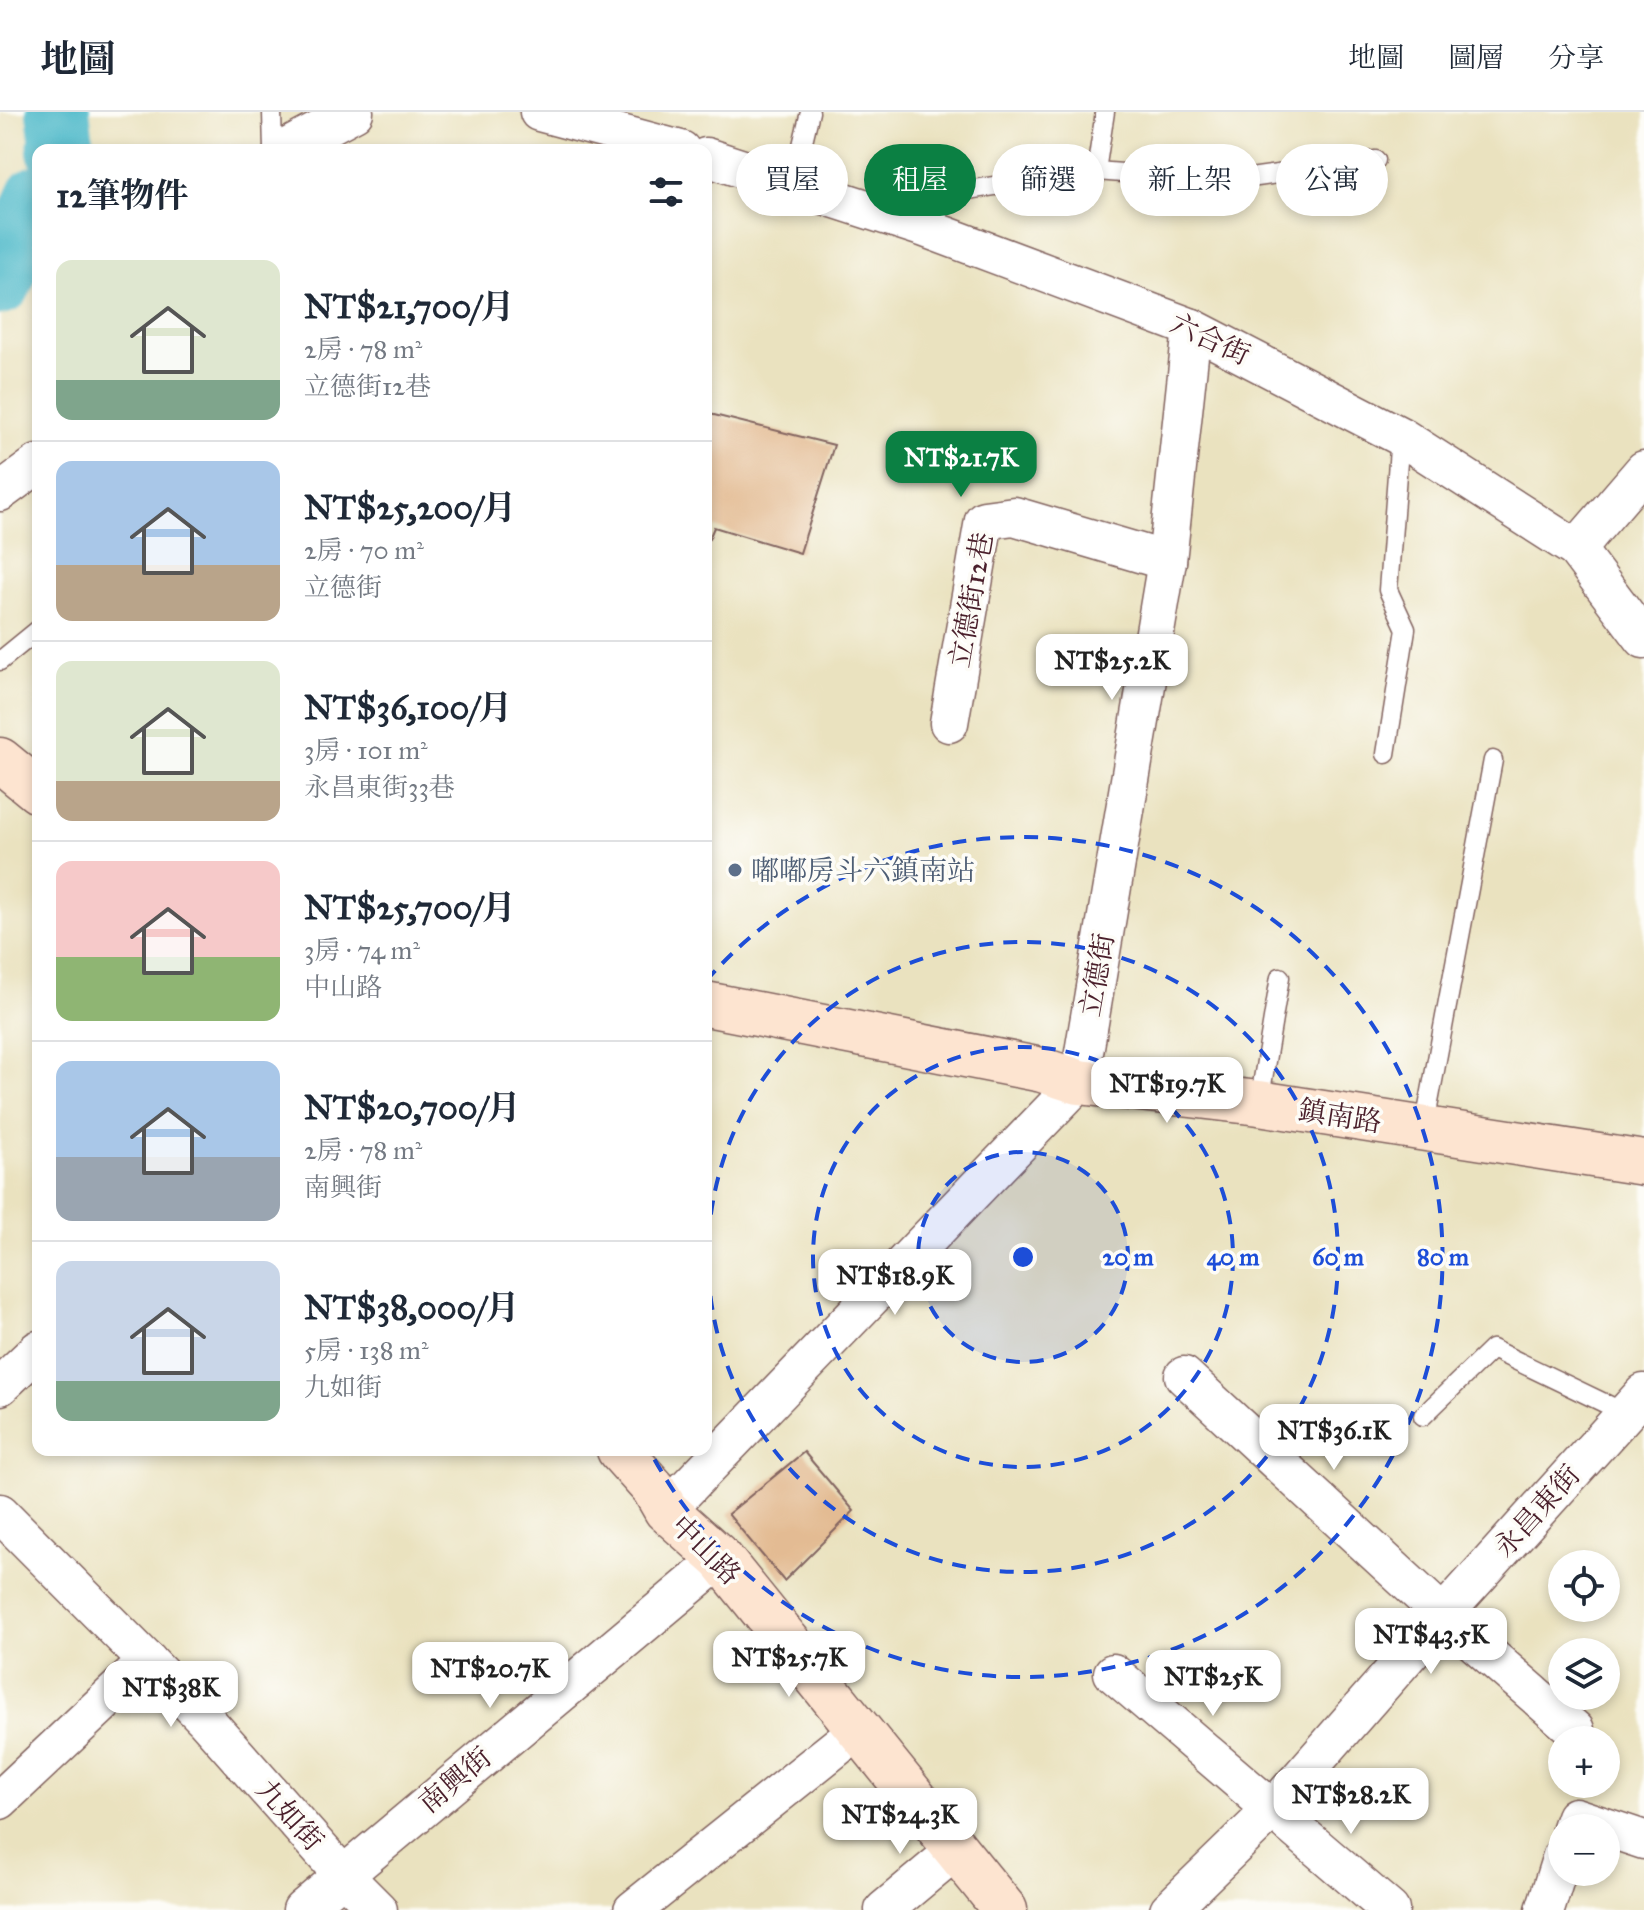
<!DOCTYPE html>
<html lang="zh-TW">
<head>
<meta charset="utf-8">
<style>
	body { margin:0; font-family:"IM FELL Great Primer","Noto Serif TC",serif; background:#f2f2f3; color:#1f2937; height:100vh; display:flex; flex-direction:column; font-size:30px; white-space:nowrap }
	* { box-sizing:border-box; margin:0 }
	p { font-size:26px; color:#747a83 }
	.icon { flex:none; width:44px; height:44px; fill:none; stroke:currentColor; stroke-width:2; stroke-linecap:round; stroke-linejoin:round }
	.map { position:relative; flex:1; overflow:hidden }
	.side { position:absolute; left:32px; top:32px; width:680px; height:1312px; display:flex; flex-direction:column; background:#fff; border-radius:16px; box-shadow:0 4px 12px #0003 }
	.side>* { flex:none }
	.guide { position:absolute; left:736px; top:32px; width:760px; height:72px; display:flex; gap:16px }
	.controls { position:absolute; left:1548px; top:1438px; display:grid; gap:16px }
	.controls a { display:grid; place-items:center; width:72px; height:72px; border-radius:50%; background:#fff; box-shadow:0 4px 12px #0003; font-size:40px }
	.price { position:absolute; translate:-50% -68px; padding:0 18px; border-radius:16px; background:#fff; color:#222; font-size:26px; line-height:52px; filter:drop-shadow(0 2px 4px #0008) }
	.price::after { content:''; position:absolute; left:50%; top:48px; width:24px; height:18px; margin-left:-12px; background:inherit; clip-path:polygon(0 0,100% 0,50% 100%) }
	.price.active { background:#0b8043; color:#fff }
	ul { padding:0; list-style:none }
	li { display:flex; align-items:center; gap:24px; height:200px; padding:0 24px }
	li+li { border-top:2px solid #e0e1e3 }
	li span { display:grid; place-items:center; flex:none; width:224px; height:160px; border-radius:16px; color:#555 }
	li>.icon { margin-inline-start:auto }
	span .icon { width:96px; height:96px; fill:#fffc; stroke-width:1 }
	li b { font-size:34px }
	h2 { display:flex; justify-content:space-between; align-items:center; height:96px; padding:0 24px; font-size:34px }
	.chip { padding:0 28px; border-radius:36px; background:#fff; box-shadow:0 4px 12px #0003; font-size:28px; line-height:72px }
	.chip.active { background:#0b8043; color:#fff }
	header { display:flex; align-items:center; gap:48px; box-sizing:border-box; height:112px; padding:0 40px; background:#fff; border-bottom:2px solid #e0e1e3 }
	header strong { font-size:38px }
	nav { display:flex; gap:44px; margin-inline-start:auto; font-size:28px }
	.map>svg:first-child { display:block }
</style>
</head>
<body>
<header>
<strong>地圖</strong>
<nav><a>地圖</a><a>圖層</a><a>分享</a></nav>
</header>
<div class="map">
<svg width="1644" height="1798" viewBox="0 0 1644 1798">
	<rect width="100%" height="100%" fill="#fdfcf7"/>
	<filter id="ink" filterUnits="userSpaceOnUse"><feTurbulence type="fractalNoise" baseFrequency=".0125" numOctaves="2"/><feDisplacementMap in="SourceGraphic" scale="16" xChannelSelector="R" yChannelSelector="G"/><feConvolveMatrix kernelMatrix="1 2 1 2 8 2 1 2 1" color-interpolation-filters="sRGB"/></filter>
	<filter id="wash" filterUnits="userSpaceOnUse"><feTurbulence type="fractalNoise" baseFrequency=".006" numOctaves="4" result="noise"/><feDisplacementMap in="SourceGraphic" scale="32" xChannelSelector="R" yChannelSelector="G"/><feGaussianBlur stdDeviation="1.8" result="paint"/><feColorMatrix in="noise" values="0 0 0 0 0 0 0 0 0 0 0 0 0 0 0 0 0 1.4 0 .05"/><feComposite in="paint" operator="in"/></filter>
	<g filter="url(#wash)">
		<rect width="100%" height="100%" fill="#eae2bf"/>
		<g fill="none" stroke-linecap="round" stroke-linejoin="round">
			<g stroke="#4fbaca" stroke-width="64">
				<polyline points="58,0 62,32 59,38"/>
				<polyline points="0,171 38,85"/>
			</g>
		</g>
		<g id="blocks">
			<g fill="#e3bb93">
				<polygon points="706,301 834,333 800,441 714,415 709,427 706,426"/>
				<polygon points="804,1340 854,1399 784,1469 728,1402"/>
			</g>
		</g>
	</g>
	<g filter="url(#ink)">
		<use href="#blocks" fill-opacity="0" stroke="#82635f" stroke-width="2"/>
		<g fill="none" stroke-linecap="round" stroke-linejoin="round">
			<g stroke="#82635f" stroke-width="21">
				<g id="lane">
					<polyline points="272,0 273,38"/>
					<polyline points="1096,59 1229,69 1376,48"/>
					<polyline points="793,71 810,0"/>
					<polyline points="925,116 954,80 1096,59 1105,0"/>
					<polyline points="0,549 38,518"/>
					<polyline points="1386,642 1406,517 1388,478 1400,324"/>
					<polyline points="1259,991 1280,865"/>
					<polyline points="1424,1017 1493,648"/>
					<polyline points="1423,1304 1492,1237 1625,1301"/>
				</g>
			</g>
			<g stroke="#82635f" stroke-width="41">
				<g id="street">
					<polyline points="539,0 681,38"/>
					<polyline points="283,38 354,0"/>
					<polyline points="706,45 925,116 1192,216 1400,324 1576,437 1644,527"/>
					<polyline points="0,380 38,352"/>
					<polyline points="1576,437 1644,358"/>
					<polyline points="949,611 984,408 1014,404 1167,449"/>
					<polyline points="1184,1264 1443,1503 1575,1618"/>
					<polyline points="0,1274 38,1238"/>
					<polyline points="666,1398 1079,970 1167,449 1192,216"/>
					<polyline points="0,1401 204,1606 342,1762 378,1798"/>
					<polyline points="1113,1561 1390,1798"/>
					<polyline points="0,1688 148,1549"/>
					<polyline points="1571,1716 1575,1705 1644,1728"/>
					<polyline points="302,1798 721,1447"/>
					<polyline points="633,1798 858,1618"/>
					<polyline points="884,1798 956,1738"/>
					<polyline points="1169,1798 1272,1698 1443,1503 1644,1281"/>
					<polyline points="1545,1798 1562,1744"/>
				</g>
			</g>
			<g stroke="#82635f" stroke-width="47">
				<g id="secondary">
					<polyline points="0,648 38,679"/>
					<polyline points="706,892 1042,958 1079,970 1259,991 1644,1051"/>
					<polyline points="619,1338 654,1377 666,1398 721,1447 1005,1798"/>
				</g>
			</g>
			<use href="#lane" stroke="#fff" stroke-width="18"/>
			<use href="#street" stroke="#fff" stroke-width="38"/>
			<use href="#secondary" stroke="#fde4d0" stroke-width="44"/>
		</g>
	</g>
	<circle cx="1023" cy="1145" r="105" fill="#1d4ed8" fill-opacity=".12"/>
	<g fill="none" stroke="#1d4ed8" stroke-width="4" stroke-dasharray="14 10">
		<circle cx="1023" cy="1145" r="105"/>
		<circle cx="1023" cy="1145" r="210"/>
		<circle cx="1023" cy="1145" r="315"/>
		<path d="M706 869A420 420 0 1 1 650 1339"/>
	</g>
	<circle fill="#5c6f8a" stroke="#fdfcf7" stroke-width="3" cx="735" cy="758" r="8"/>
	<g text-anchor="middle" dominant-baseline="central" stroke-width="7" stroke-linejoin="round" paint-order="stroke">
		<g font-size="28" fill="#4a1f2b" stroke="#fdfcf7">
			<text transform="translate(1210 227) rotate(25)">六合街</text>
			<text transform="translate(971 488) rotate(-80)">立德街12巷</text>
			<text transform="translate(1097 863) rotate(-80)">立德街</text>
			<text transform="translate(1340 1004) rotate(9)">鎮南路</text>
			<text transform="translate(1537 1399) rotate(-48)">永昌東街</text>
			<text transform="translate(706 1438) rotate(45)">中山路</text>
			<text transform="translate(455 1668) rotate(-40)">南興街</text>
			<text transform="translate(290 1703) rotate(48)">九如街</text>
		</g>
		<g font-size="28" fill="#4e5e75" stroke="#fdfcf7" text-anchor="start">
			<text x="751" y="758">嘟嘟房斗六鎮南站</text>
		</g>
	</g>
	<circle cx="1023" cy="1145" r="12" fill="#1d4ed8" stroke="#fdfcf7" stroke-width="4"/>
	<g font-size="24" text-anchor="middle" font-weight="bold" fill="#1d4ed8" stroke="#fdfcf7" stroke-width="7" stroke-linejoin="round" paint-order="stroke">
		<text x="1128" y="1153">20 m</text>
		<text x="1233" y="1153">40 m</text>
		<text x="1338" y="1153">60 m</text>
		<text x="1443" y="1153">80 m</text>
	</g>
</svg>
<div class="controls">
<a><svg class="icon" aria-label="locate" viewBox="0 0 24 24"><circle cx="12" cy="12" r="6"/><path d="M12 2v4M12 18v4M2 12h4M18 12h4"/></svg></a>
<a><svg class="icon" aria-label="layers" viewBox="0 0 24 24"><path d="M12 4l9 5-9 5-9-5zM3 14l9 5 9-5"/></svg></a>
<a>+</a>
<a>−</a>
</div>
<b class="price active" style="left:961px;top:387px">NT$21.7K</b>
<b class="price" style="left:1112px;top:590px">NT$25.2K</b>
<b class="price" style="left:1167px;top:1013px">NT$19.7K</b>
<b class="price" style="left:895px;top:1205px">NT$18.9K</b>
<b class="price" style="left:1334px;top:1360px">NT$36.1K</b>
<b class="price" style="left:1431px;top:1564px">NT$43.5K</b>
<b class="price" style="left:789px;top:1587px">NT$25.7K</b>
<b class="price" style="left:490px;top:1598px">NT$20.7K</b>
<b class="price" style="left:1213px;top:1606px">NT$25K</b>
<b class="price" style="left:171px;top:1617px">NT$38K</b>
<b class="price" style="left:1351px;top:1724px">NT$28.2K</b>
<b class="price" style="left:900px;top:1744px">NT$24.3K</b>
<div class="guide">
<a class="chip">買屋</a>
<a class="chip active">租屋</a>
<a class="chip">篩選</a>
<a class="chip">新上架</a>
<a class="chip">公寓</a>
</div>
<section class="side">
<h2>12筆物件<svg class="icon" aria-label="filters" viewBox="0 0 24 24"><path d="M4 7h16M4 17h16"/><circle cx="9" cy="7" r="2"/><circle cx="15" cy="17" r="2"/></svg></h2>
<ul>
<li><span style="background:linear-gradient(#dfe7d0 75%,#7fa58c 0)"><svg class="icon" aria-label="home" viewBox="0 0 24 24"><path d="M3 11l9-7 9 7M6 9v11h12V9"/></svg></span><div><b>NT$21,700/月</b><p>2房 · 78 m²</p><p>立德街12巷</p></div></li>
<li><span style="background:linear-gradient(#a9c7e8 65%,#b9a48a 0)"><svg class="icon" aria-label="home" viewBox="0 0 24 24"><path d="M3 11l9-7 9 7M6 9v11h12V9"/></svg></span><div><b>NT$25,200/月</b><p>2房 · 70 m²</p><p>立德街</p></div></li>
<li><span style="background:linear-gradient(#dfe7d0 75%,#b9a48a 0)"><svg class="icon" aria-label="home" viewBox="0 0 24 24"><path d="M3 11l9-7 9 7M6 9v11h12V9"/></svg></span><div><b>NT$36,100/月</b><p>3房 · 101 m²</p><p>永昌東街33巷</p></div></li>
<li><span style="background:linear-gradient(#f6c9c9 60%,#8fb573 0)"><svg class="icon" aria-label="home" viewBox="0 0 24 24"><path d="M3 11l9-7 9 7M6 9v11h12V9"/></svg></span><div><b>NT$25,700/月</b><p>3房 · 74 m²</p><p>中山路</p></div></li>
<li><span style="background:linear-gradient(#a9c7e8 60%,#9aa5b1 0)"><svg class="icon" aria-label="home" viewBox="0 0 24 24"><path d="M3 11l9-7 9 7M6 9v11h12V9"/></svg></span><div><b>NT$20,700/月</b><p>2房 · 78 m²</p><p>南興街</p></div></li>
<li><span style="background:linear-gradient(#c9d6e8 75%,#7fa58c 0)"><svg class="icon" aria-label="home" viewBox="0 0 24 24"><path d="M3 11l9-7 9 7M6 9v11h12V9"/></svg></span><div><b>NT$38,000/月</b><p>5房 · 138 m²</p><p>九如街</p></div></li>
</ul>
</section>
</div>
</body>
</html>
